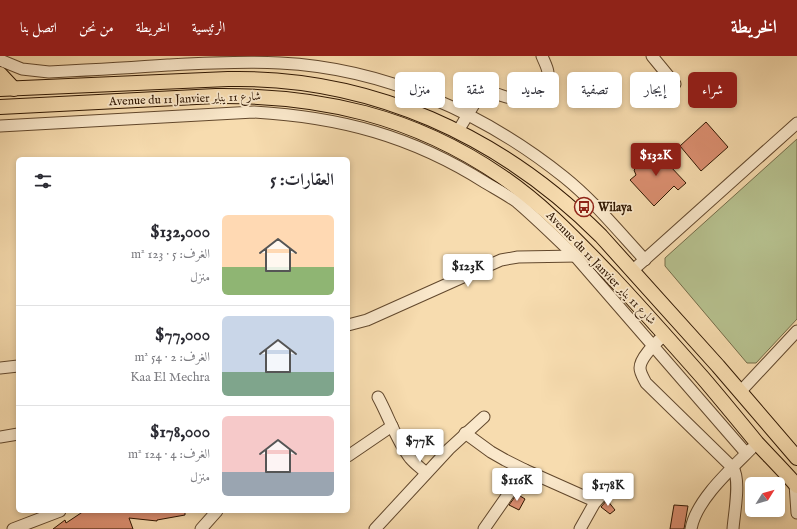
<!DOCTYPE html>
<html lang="ar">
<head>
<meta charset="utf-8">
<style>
	body { margin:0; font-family:"IM FELL English",Amiri,serif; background:#f2f2f3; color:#2b2b33; direction:rtl; height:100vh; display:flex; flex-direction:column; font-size:15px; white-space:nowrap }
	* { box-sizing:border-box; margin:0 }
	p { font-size:13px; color:#7c7c81 }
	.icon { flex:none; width:22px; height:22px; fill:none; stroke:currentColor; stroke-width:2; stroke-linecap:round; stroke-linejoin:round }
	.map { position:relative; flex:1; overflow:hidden; direction:ltr }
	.details { position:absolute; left:16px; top:101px; width:334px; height:356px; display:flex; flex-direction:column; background:#fff; border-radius:6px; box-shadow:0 2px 6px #0003; direction:rtl }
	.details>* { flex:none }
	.top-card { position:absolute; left:362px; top:16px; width:375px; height:36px; direction:rtl; display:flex; gap:8px }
	.needle { width:26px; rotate:53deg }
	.fabs { position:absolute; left:745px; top:421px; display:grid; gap:8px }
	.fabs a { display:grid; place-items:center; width:40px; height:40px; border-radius:6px; background:#fff; box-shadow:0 2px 6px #0003; font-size:20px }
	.price { position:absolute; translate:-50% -34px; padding:0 9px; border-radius:4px; background:#fff; color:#222; font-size:13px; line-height:26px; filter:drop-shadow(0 1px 2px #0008) }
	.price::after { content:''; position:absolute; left:50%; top:24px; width:12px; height:9px; margin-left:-6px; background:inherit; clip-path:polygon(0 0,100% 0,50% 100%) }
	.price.selected { background:#8f2418; color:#fff }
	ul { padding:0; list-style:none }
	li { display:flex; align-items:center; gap:12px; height:100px; padding:0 16px }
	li+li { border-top:1px solid #e1e1e2 }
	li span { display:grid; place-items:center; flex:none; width:112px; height:80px; border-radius:6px; color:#555 }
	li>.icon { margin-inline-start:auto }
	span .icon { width:48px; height:48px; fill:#fffc; stroke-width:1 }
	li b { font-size:17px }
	h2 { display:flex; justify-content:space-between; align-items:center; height:48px; padding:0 16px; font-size:17px }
	.tag { padding:0 14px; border-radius:6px; background:#fff; box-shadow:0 2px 6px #0003; font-size:14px; line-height:36px }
	.tag.selected { background:#8f2418; color:#fff }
	header { display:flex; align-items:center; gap:24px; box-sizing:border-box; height:56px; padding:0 20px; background:#8f2418; color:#fff }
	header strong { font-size:19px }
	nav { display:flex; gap:22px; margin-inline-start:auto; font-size:14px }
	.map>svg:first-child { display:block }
</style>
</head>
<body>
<header>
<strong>الخريطة</strong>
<nav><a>الرئيسية</a><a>الخريطة</a><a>من نحن</a><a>اتصل بنا</a></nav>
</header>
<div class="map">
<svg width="797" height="473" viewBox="0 0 797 473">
	<rect width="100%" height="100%" fill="#f7dcaf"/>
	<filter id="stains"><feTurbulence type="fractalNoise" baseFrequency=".005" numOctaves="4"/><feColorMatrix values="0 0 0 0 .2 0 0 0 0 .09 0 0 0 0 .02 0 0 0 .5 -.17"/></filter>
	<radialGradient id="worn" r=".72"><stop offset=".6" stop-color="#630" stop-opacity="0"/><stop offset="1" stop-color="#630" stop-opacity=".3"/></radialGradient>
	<polygon fill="#b7c290" stroke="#746c49" points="797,83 797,263 756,307 747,307 665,210 665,202"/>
	<g fill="#dc8f71" stroke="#301702">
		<polygon points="706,66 728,91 701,115 680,90"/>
		<polygon points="653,92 686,127 678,134 674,130 654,150 630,124 636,119 634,114 641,107 639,104"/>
		<polygon points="517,438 525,443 519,454 509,449"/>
		<polygon points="607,444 615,454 610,458 601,451"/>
		<polygon points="674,449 688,450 684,473 670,473"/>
		<polygon points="84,455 185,455 185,459 157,464 157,465 129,462 133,473 53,473 65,464 66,467"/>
	</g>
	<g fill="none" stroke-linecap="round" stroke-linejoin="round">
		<g stroke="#62482d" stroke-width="13">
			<g id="minor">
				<polyline points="652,0 675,28"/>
				<path d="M0,4L22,13L49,16C89,14 128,12 168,9C206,7 243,5 280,7C384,12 484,57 564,121C594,145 619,176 645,204"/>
				<path d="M0,70L254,56C340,61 412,80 486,127C496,133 507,139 517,146C537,163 556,182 575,200L746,397"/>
				<path d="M458,75L479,40C492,30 504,45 518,42C528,39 537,30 545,25C552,18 545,8 542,0"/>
				<polyline points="632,215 797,67"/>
				<polyline points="348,269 367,264 501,204 518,201 578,200"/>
				<path d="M665,278C657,286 640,301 640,312C640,317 644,323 646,327L733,412C741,424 734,458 733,473"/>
				<polyline points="0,312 18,310"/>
				<polyline points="740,336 797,275"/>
				<path d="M378,341C389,361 396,384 410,402C415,408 421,412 426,417"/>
				<polyline points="465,377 491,396 505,404 525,414 590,443 597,437 601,440 594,448 580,473"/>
				<polyline points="0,381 18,378"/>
				<polyline points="348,400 392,370"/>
				<polyline points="795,428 797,457"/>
				<polyline points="13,473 60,455"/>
				<polyline points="201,473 217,455"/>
				<polyline points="375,473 449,393 484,361"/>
				<polyline points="484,473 525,414"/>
				<path d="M691,473C696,444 731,413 751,393"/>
			</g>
		</g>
		<g stroke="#301702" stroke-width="16">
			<g id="major">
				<polyline points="0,18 14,33"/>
				<path d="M0,33L228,23C371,20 501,80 601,180L718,310L797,402"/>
				<path d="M0,51L216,40C321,39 413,60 501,120C545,150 575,183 612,221C643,254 673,288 703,322C721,343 739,365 757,387C770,401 784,415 797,430"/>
			</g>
		</g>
		<use href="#minor" stroke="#fae8cb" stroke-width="11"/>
		<use href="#major" stroke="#f7dcaf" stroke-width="14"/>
	</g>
	<defs>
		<g id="bus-ring" transform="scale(1)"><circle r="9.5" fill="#fae8cb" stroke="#8f2418" stroke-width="1.5"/><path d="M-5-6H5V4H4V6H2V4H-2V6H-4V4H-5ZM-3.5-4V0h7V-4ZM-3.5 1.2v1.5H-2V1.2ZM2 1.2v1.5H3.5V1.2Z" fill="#8f2418"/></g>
	</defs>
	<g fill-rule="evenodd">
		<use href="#bus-ring" x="584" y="151"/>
	</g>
	<g text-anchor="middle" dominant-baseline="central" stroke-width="3.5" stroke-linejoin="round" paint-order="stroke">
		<g font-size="12" fill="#301702" stroke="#fae8cb">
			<text transform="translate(185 43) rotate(-2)">Avenue du 11 Janvier شارع 11 يناير</text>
			<text transform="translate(601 212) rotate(46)">Avenue du 11 Janvier شارع 11 يناير</text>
		</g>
		<g font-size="12" font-weight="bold" fill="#301702" stroke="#fae8cb" text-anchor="start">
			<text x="598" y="151">Wilaya</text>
		</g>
	</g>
	<rect width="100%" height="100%" filter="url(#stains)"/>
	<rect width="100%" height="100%" fill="url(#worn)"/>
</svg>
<div class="fabs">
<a><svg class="needle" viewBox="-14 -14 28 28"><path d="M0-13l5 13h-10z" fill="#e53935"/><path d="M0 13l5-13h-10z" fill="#7c7c81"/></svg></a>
</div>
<b class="price selected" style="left:656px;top:121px">$132K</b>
<b class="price" style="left:468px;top:232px">$123K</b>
<b class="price" style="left:420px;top:407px">$77K</b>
<b class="price" style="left:517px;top:446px">$116K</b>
<b class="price" style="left:608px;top:451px">$178K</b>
<div class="top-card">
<a class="tag selected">شراء</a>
<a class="tag">إيجار</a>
<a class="tag">تصفية</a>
<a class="tag">جديد</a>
<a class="tag">شقة</a>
<a class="tag">منزل</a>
</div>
<section class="details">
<h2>العقارات: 5<svg class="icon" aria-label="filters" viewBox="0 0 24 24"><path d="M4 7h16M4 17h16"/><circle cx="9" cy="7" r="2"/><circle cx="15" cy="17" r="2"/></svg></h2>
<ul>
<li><span style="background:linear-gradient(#ffd9b3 65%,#8fb573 0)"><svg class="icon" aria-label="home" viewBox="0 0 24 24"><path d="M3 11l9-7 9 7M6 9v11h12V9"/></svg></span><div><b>$132,000</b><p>الغرف: 5 · 123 m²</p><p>منزل</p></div></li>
<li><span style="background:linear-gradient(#c9d6e8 70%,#7fa58c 0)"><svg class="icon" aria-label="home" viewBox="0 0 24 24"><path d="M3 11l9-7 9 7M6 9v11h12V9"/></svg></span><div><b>$77,000</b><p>الغرف: 2 · 54 m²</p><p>Kaa El Mechra</p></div></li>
<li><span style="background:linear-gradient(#f6c9c9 70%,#9aa5b1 0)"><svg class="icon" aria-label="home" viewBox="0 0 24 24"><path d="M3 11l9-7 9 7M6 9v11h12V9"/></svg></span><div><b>$178,000</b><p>الغرف: 4 · 124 m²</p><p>منزل</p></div></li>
</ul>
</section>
</div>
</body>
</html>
